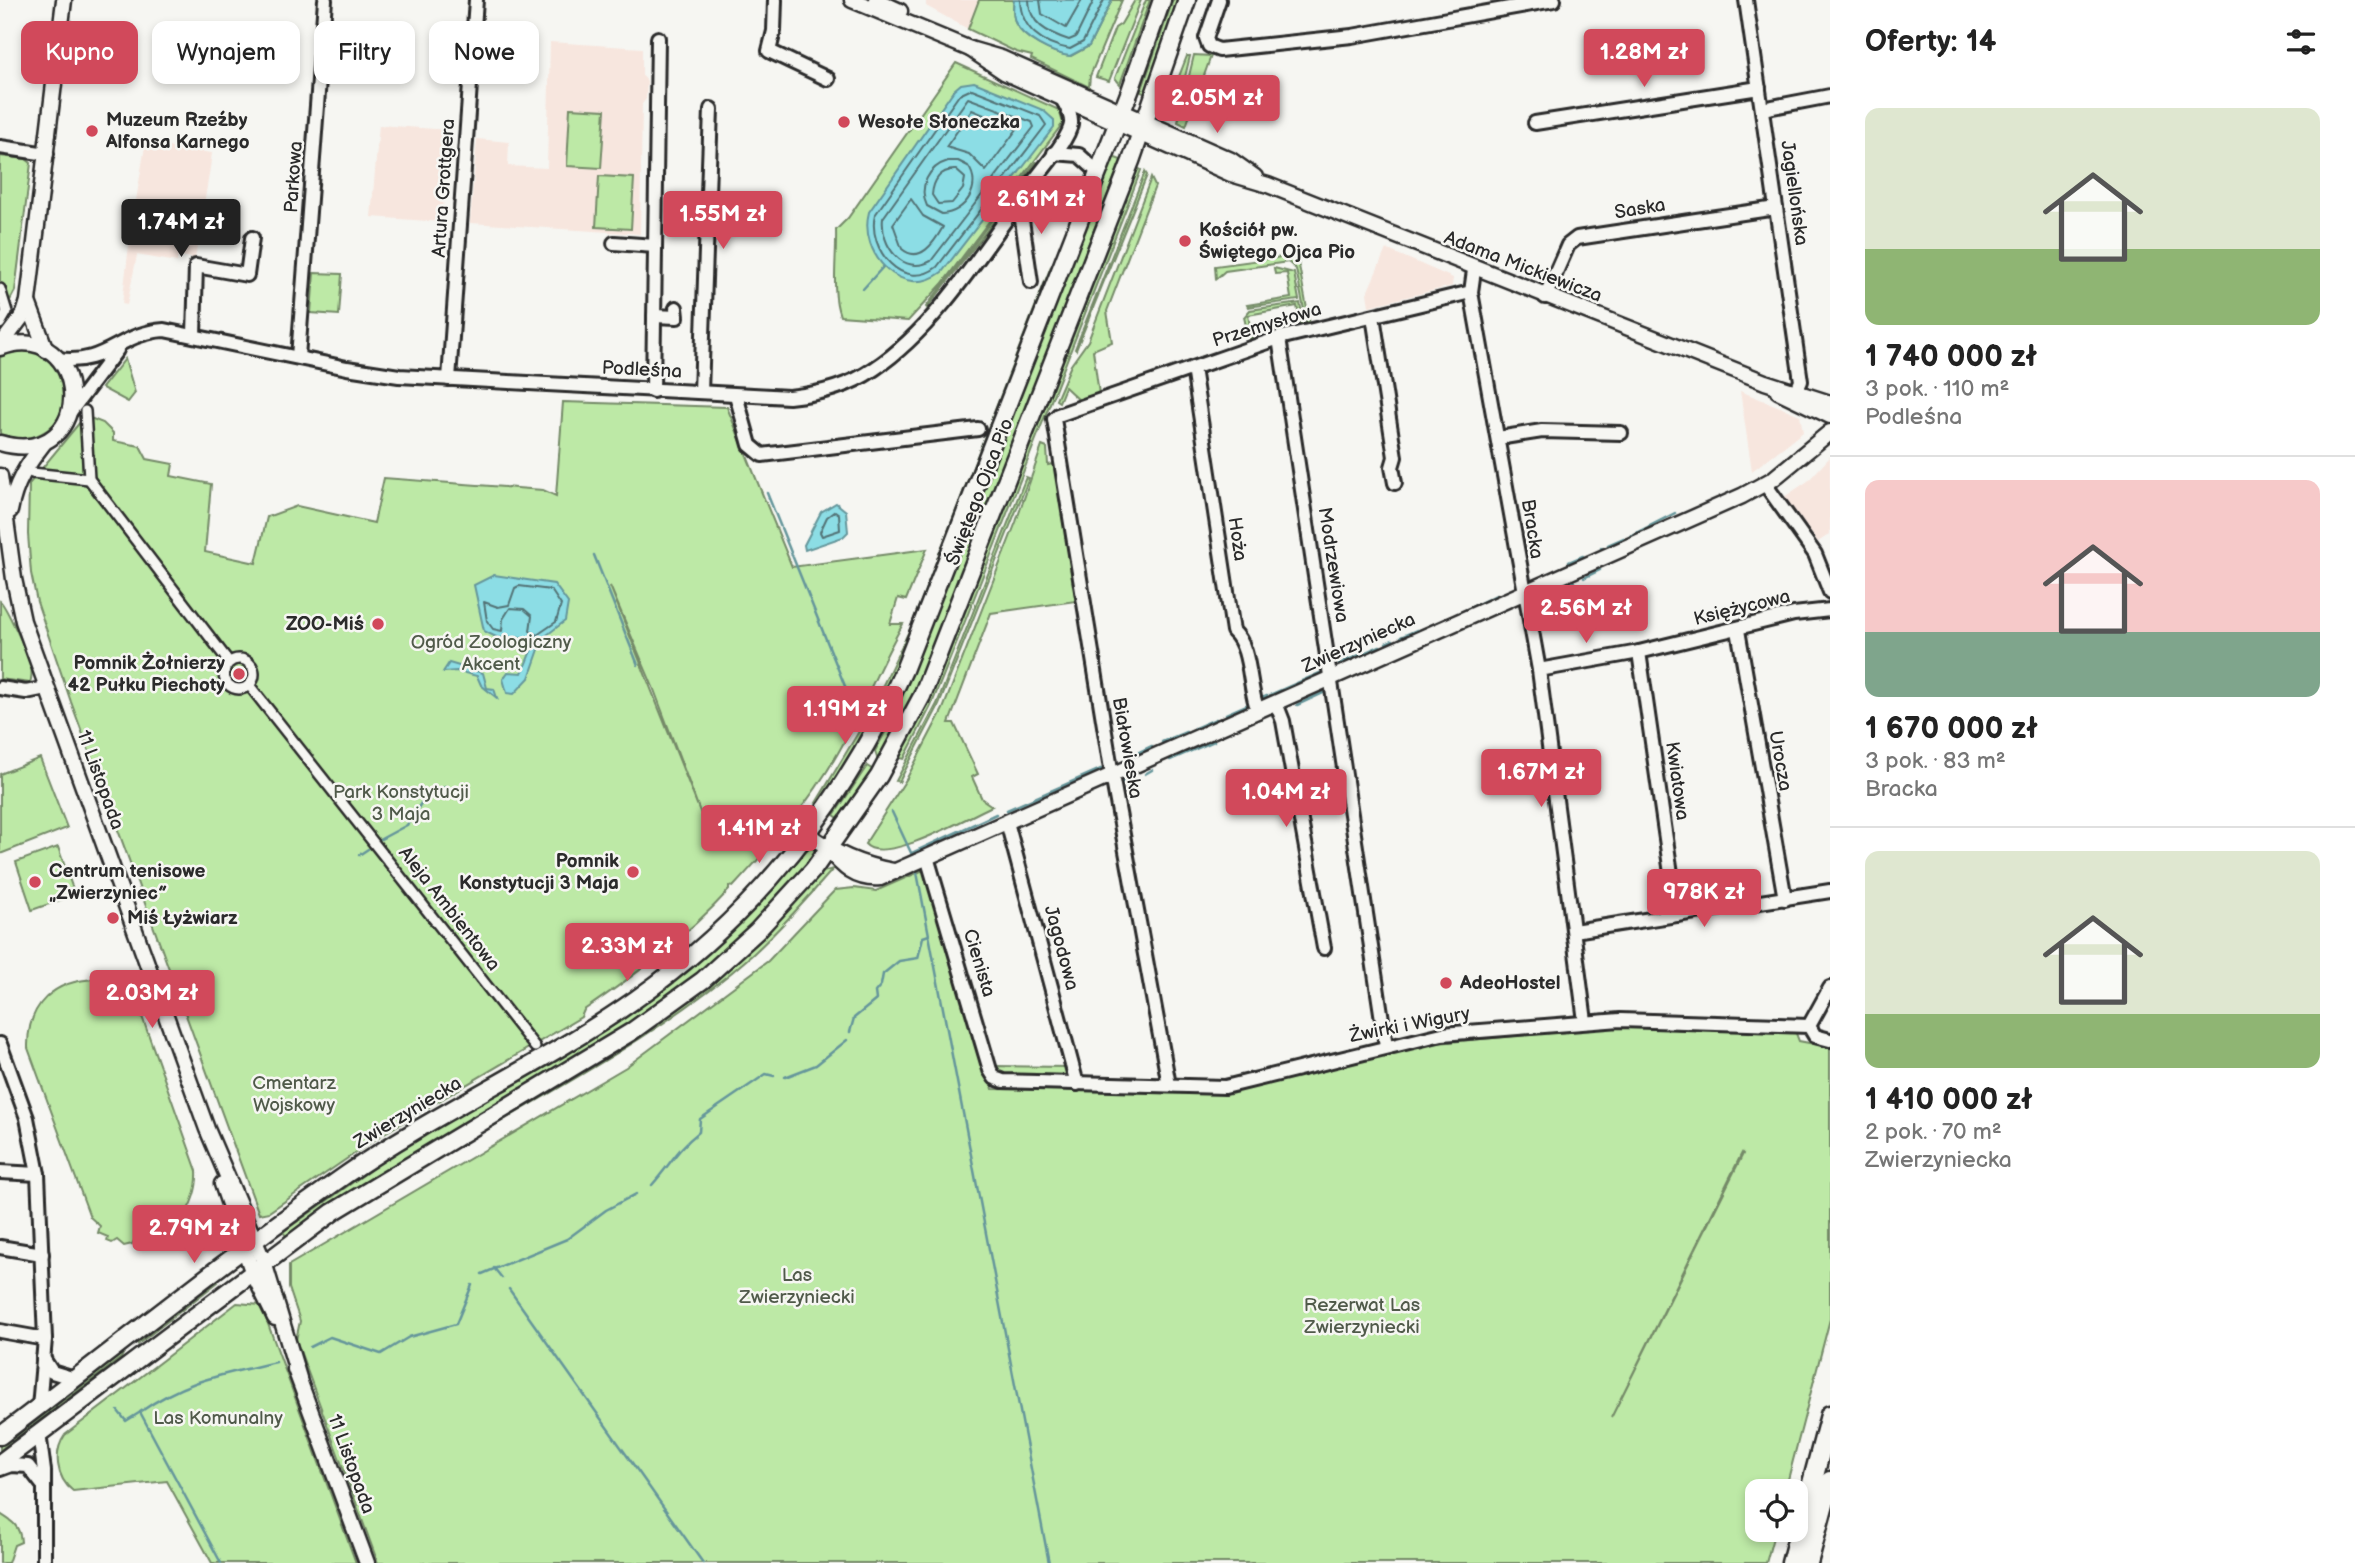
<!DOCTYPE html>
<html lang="pl">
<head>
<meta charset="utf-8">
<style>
	body { margin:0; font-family:"Balsamiq Sans",sans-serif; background:#f2f2f2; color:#222; height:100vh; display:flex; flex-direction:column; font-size:26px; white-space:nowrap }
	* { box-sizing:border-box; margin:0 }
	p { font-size:23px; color:#767676 }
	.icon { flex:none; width:38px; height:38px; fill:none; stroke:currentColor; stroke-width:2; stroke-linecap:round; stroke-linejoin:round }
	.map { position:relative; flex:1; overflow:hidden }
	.panel { display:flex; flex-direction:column; background:#fff; width:525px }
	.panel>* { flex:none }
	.hud { position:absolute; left:21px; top:21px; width:665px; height:63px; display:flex; gap:14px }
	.fabs { position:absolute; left:1745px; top:1479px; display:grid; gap:14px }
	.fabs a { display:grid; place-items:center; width:63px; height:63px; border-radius:14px; background:#fff; box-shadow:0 4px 10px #0003; font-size:35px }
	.price { position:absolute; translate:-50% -60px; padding:0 16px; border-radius:7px; background:#d1495b; color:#fff; font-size:23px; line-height:46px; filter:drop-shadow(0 2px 4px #0008) }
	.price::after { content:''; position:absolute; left:50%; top:42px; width:21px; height:16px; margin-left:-10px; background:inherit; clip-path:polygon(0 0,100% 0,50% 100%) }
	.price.on { background:#222; color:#fff }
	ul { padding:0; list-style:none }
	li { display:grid; align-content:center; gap:14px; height:371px; padding:0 35px }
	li+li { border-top:2px solid #e0e0e0 }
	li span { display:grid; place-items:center; height:217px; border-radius:14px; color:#555 }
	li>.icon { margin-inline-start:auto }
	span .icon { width:126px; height:126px; fill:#fffc; stroke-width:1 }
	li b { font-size:30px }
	h2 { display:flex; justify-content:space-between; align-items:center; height:84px; padding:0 35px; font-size:30px }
	.tag { padding:0 24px; border-radius:14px; background:#fff; box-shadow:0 4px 10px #0003; font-size:24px; line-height:63px }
	.tag.on { background:#d1495b; color:#fff }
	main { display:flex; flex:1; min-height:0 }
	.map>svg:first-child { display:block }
</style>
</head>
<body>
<main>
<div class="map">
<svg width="1830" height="1563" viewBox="0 0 1830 1563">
	<rect width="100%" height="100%" fill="#f6f6f2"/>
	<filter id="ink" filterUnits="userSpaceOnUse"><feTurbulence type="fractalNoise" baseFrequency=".0143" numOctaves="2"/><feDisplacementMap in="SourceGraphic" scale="14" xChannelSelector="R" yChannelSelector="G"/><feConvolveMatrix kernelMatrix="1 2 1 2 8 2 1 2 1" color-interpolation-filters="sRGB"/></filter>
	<g filter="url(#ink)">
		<g fill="#f7e6de">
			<polygon points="926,0 979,0 968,29 926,6"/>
			<polygon points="550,42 642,48 642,75 647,81 646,99 642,104 640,234 470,223 477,139 509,142 508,166 547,168"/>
			<polygon points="379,125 449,130 442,222 371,217"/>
			<polygon points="153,145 212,153 210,168 195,259 178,255 177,262 137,255 127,305 122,304 130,237 145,146"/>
			<polygon points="1386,249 1453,278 1452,286 1369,306 1367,293"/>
			<polygon points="1740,391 1800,415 1803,432 1752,471"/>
			<polygon points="1830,457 1830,534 1818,542 1784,497 1808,481"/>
		</g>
		<g fill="#bde9a6" stroke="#748a68" stroke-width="2" fill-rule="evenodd">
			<path d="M979,0H1014C1013,6 1013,16 1015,22C1022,39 1053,54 1071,56L1089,46L1112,0H1122L1090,76L1089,87L1031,59L1032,56L1016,52L968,29Z"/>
			<polygon points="1135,0 1141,0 1109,81 1096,77 1115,28 1121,24"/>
			<polygon points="1146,0 1150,0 1120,84 1115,78"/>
			<polygon points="1173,0 1182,0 1149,95 1141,92"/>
			<polygon points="1194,55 1211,56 1186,126 1178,122"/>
			<polygon points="1187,56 1190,56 1179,102 1174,104 1169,102"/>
			<path d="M956,63L1059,110L1063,123L942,284L908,321L840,316C831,291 837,258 836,230L848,218Z"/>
			<polygon points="570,108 605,110 601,168 567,166"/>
			<polygon points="0,156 26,159 31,163 15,291 0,319"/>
			<polygon points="1110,156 1121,160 1086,250 1057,339 911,707 878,761 875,751 890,723"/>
			<polygon points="1036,162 1039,163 927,308 926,307"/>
			<polygon points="1136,167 1141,170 962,629 931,706 904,759 900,758 903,747"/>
			<polygon points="1145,172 1147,175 1076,350 1075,349"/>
			<polygon points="599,176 634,178 631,229 596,227"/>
			<polygon points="1151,178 1155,186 1107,311 1112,342 1093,350 1099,394 1081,402 1065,387 1059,402 1056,400 1071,365 1088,341"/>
			<polygon points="1297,255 1310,325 1307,325 1296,269 1288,262 1225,271 1216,279 1215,266"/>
			<polygon points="1051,266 1049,282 891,686 870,727 821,806 816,803 867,718 910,629"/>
			<polygon points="1274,268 1294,273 1299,300 1248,307 1247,305 1291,298 1287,273 1275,274"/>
			<polygon points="314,273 342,274 339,315 311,313"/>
			<polygon points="1300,303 1304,326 1301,327 1297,306 1248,315 1252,338 1249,339 1244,317 1250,310"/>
			<path d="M25,349C96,368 63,459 0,434V355Z"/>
			<polygon points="125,359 135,393 128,402 102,388"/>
			<path d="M563,402L727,407L792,567L927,549L906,600L898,598L890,624H903C879,665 862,711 838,753C809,804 772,845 733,887L729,886V890C686,937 637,974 584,1010L581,1017L383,1134L269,1212L259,1214L71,702L37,602L31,573L28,534L29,484L85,416L103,423L113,433V441L140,446L147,459L173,464L171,476L211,484L205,552L256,563L267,517L297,506L374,523L384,478L543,490L556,496ZM610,586L653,687L708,833V832Z"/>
			<path d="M1042,446L1047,448L1048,465L1054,464L1076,601L991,613L949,723H954L978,774L972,777L982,799L992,806C968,817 884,866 865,844L907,778L943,709L1016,522Z"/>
			<polygon points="1026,477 1029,478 939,705 899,782 896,781 937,704"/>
			<path d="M0,601C5,604 30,658 31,666C32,672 32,677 30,683L0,679Z"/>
			<polygon points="40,758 67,828 0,854 0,774"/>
			<polygon points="867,766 875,771 843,821 834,815"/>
			<polygon points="58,847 75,895 32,910 16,862"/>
			<polygon points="813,848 816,856 724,955 664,1003 287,1237 283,1232 411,1141 606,1025 800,852"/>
			<path d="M928,868L993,1089L1221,1092L1247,1089L1426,1044L1650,1024L1795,1031L1799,1041L1830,1047V1319L1785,1491H1757V1530H1775L1766,1563H378L296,1340L300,1321L289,1288V1265L626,1067L768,961L835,890L854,888L876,891ZM1742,1153L1743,1154L1611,1418Z"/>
			<path d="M833,869C807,899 781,928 752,955C665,1032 560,1086 461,1145L459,1141L685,1002L758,943L823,872Z"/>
			<path d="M97,979L118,987L139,1008L197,1171C199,1204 173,1246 135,1240L132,1244L124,1246L117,1240L112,1243L107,1241L108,1237L98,1233L100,1226L90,1217L28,1048C27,1004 54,980 97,979Z"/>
			<polygon points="996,1066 1068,1067 1068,1073 1065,1076 1003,1074"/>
			<polygon points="216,1279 218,1282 138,1344 137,1339"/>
			<path d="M237,1303L261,1305L356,1563H212L167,1481L73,1491C56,1478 53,1452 65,1435Z"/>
			<polygon points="125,1350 121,1358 0,1450 0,1443"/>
			<path d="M0,1514C13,1522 20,1526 21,1542L14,1545L8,1563H0Z"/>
		</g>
		<g fill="#8cdde5" stroke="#65969b" stroke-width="2">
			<path d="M1014,0H1112L1089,46L1070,56C1053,54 1022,39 1015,22C1013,16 1013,6 1014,0Z"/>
			<path d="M974,82L1043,110L1054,120V127L942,272C902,302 858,253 869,212L954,90L961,84Z"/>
			<polygon points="836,503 846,511 848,532 843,537 805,550 804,545 821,512"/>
			<polygon points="494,575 554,584 568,603 565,621 543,638 529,678 514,694 507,693 503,679 508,672 522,673 533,646 526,637 498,638 484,631 474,585"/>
			<polygon points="449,663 483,673 487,688 494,689 497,698 481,685 477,676 457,671 443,672"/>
		</g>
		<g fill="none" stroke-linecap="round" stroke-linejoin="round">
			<g stroke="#527275" stroke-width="2">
				<path d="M1020,0C1021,29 1042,44 1070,49L1083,42L1104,0"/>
				<path d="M1029,0C1029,24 1048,33 1069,40L1076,37L1094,0"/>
				<polyline points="1040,0 1042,14 1066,28 1082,0"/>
				<path d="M972,89L1040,116L1046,125L937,267C903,293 867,249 875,215L959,95Z"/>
				<path d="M968,98L1032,122L1034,127L931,261C903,276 880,246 883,218Z"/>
				<polygon points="972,110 1017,129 986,171 969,154 946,147"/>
				<path d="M948,161H958L968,166C983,186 965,213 942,214L927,206C918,187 928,167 948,161Z"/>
				<path d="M956,170L965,178L963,189L952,203L938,204L932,195C933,181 940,169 956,170Z"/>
				<path d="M911,199L923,216L943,227C934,243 920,264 902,249L893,224Z"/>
				<polygon points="835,511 839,514 840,530 822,536 820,532 827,517"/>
				<polygon points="519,586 551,590 561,605 556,622 537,635 530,631 532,616 524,609 510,608 503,619 502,631 493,629 487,621 484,602 498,607 509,605 515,588"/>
			</g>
			<g stroke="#65969b" stroke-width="2.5">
				<polyline points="863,289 883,267"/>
				<polyline points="767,493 855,711"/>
				<polyline points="1630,536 1675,513"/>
				<polyline points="1608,545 1624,538"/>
				<polyline points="1601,548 1603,547"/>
				<polyline points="594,555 638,665"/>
				<polyline points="1569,562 1583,556"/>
				<polyline points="1584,578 1600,570"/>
				<polyline points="1570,584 1574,582"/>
				<polyline points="1457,614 1496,595"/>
				<polyline points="1401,637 1417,630"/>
				<polyline points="1386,643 1393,640"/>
				<polyline points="1339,664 1380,646"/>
				<polyline points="1270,695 1320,673"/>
				<polyline points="1257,700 1267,696"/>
				<polyline points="1297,705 1323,693"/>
				<polyline points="1226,714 1249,704"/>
				<polyline points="1195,728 1216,719"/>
				<polyline points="1162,742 1186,732"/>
				<polyline points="1125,759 1152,746"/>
				<polyline points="1170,760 1214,741"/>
				<polyline points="1145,774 1152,770"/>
				<polyline points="1120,783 1132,779"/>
				<polyline points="1007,810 1101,769"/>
				<polyline points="892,812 913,857"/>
				<polyline points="381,839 407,825 425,797 445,787"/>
				<polyline points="912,853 996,814"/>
				<polyline points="359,855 368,849"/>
				<polyline points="916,867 1049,1563"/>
				<polyline points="850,1032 854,1018 876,1000 875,992 881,985 883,974 899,961 918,958 923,937 929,935"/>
				<polyline points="785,1077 816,1065 847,1040"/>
				<path d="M652,1185C670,1165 677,1149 699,1132L700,1119L766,1074L774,1076"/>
				<polyline points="494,1268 502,1278"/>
				<polyline points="482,1274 567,1239 606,1210 636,1194"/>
				<polyline points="509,1289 703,1563"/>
				<polyline points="310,1347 330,1337 381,1354 409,1337 456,1324 472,1285"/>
				<polyline points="118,1411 126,1421 139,1413"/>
				<path d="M221,1563L140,1412C187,1379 222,1375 276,1362"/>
			</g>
			<g stroke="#2b2b2b" stroke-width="14">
				<g id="pedestrian">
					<polyline points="0,289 7,312 0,324"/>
					<polyline points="85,411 89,479 229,662"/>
					<polyline points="32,473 89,479"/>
					<circle cx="239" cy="674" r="15"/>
					<polyline points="249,685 535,1047"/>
				</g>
			</g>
			<g stroke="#2b2b2b" stroke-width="18">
				<g id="minor">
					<polyline points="775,0 774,31 769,51 828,79"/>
					<polyline points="1219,0 1206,38 1209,46 1219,50 1352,36 1554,0"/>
					<polyline points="1746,0 1801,381 1797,390"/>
					<polyline points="1762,109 1830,96"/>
					<polyline points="1535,123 1759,88"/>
					<polyline points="0,147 47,154"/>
					<polyline points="1054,153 1079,155 1098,172"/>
					<polyline points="1013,208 1022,220 1031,282"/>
					<polyline points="614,243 655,246"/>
					<polyline points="1471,292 1539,670 1585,1021"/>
					<polyline points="1545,297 1568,245 1577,238 1776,208"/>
					<polyline points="654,316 677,317 676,308"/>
					<polyline points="1373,316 1395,457 1392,467 1395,483"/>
					<polyline points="194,335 196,266 247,275 252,238"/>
					<polyline points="1279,338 1386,1046"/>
					<polyline points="298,357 325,0"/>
					<path d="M58,359C106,366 119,333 164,330L347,368L399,376L789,397C820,394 848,387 874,369C936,328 986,246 1030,186C1040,172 1069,140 1071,124C1072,115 1066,106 1062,99"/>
					<path d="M1193,368L1233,631C1252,648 1248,687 1258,711"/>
					<polyline points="449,379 476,0"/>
					<polyline points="653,391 658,38"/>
					<polyline points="701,392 711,109"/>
					<polyline points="736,395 750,445 762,455 978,429"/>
					<polyline points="71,411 117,350"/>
					<polyline points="1498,438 1542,431 1621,433"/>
					<polyline points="1765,484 1815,554 1830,592"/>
					<polyline points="1738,630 1785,899"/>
					<polyline points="1639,652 1677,915"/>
					<polyline points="1539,670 1639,652 1794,614 1830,610"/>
					<polyline points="0,688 26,692 46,688"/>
					<polyline points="1276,703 1283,721 1324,948"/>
					<polyline points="1007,822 1077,1084"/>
					<polyline points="927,857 990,1070 995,1078 1003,1081 1225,1087 1442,1034 1620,1020 1809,1026 1815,1036 1830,1040"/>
					<polyline points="1574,931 1830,891"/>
					<polyline points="1809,1026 1830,988"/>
					<polyline points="0,1044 27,1118 38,1174 45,1339 39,1407"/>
					<polyline points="1169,1085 1112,775 1054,419 1058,415 1279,338 1471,292 1474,270"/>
					<polyline points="0,1172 38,1174"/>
					<polyline points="0,1247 42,1254"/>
					<polyline points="0,1331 45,1339"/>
					<polyline points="43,1358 52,1372 75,1379"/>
					<polyline points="39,1433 44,1471 44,1563"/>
					<polyline points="0,1469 11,1465 28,1466 42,1484"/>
				</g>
			</g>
			<g stroke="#2b2b2b" stroke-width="19">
				<g id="tertiary">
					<polyline points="852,0 970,49 1001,58 1231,160 1255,177"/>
					<polyline points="876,0 900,11"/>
					<polyline points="970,49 1004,72 1231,174 1268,185 1765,382 1830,403"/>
					<polyline points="28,302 46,350"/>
					<polyline points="0,346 24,314 28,301 64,0"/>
					<path d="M0,348C90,315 100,471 0,443"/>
					<polyline points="1778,391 1830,416"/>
					<polyline points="0,476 14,579 23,621 207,1129 264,1262 299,1378"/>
					<path d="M10,511C15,483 27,465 44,443"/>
					<path d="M808,834C834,854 861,865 893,871"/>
					<path d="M828,849C842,867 856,880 880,878L1742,496L1773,479L1830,432"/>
					<polyline points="222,1184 252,1271 275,1318"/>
					<polyline points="295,1369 367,1563"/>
				</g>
			</g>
			<g stroke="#2b2b2b" stroke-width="21">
				<g id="secondary">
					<path d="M0,1436C115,1349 228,1257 347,1174C440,1110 544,1064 636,999C754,916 845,802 904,670L1130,91L1162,0"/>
					<polyline points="0,1463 333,1212 631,1032 703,980 757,931 813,870 879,776 922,696 1131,161 1187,0"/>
				</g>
			</g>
			<g stroke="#2b2b2b" stroke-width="23">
				<g id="primary">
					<polyline points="1791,1563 1830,1415"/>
					<polyline points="1808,1563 1830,1481"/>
				</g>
			</g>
			<use href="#pedestrian" stroke="#f6f6f2" stroke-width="9"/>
			<use href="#minor" stroke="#f6f6f2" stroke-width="12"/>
			<use href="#tertiary" stroke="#f6f6f2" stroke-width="14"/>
			<use href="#secondary" stroke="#f6f6f2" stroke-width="16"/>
			<use href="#primary" stroke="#f6f6f2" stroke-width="18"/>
		</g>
	</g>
	<g fill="#d1495b" stroke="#f6f6f2" stroke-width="2.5">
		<circle cx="844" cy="122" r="7"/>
		<circle cx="92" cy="131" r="7"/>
		<circle cx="1185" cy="241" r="7"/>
		<circle cx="378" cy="624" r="7"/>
		<circle cx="239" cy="674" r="7"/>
		<circle cx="633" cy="872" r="7"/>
		<circle cx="35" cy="882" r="7"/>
		<circle cx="113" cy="918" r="7"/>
		<circle cx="1446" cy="983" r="7"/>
	</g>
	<g text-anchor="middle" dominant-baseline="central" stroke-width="5" stroke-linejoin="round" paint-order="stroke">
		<g font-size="19" font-weight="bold" fill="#2b2b2b" stroke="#f6f6f2" text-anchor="start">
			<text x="106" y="120">Muzeum Rzeźby<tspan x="106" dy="22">Alfonsa Karnego</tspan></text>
			<text x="858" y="122">Wesołe Słoneczka</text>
			<text x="1199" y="230">Kościół pw.<tspan x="1199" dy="22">Świętego Ojca Pio</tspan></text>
			<text x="364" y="624" text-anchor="end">ZOO-Miś</text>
			<text x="225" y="663" text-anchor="end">Pomnik Żołnierzy<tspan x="225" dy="22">42 Pułku Piechoty</tspan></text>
			<text x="619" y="861" text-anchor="end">Pomnik<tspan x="619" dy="22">Konstytucji 3 Maja</tspan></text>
			<text x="49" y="871">Centrum tenisowe<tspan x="49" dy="22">„Zwierzyniec”</tspan></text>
			<text x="127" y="918">Miś Łyżwiarz</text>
			<text x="1460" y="983">AdeoHostel</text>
		</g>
		<g font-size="19" fill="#2b2b2b" stroke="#f6f6f2">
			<text transform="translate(294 177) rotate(-86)">Parkowa</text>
			<text transform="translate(444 188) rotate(-86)">Artura Grottgera</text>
			<text transform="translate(1794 193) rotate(82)">Jagiellońska</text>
			<text transform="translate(1640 209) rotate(-9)">Saska</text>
			<text transform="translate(1523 267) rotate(21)">Adama Mickiewicza</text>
			<text transform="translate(1267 325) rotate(-17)">Przemysłowa</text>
			<text transform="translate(642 370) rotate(3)">Podleśna</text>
			<text transform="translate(980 492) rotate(-69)">Świętego Ojca Pio</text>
			<text transform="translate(1532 529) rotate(81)">Bracka</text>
			<text transform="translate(1237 539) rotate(82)">Hoża</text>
			<text transform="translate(1333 565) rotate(81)">Modrzewiowa</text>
			<text transform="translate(1742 608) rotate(-14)">Księżycowa</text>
			<text transform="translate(1359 643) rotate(-24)">Zwierzyniecka</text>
			<text transform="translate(1127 748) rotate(80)">Białowieska</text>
			<text transform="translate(1780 761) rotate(80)">Urocza</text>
			<text transform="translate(100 780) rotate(70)">11 Listopada</text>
			<text transform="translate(1677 781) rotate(82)">Kwiatowa</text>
			<text transform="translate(449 909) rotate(52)">Aleja Ambientowa</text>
			<text transform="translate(1061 948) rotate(75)">Jagodowa</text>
			<text transform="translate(979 963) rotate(73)">Cienista</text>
			<text transform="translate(1410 1025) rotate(-11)">Żwirki i Wigury</text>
			<text transform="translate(408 1113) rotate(-31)">Zwierzyniecka</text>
			<text transform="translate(351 1464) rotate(70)">11 Listopada</text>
		</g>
		<g font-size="19" fill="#505a4a" stroke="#f6f6f2">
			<text x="491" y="642">Ogród Zoologiczny<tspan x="491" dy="22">Akcent</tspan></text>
			<text x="401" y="792">Park Konstytucji<tspan x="401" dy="22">3 Maja</tspan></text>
			<text x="294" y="1083">Cmentarz<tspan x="294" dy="22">Wojskowy</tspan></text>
			<text x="797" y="1275">Las<tspan x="797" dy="22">Zwierzyniecki</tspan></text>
			<text x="1362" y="1305">Rezerwat Las<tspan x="1362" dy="22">Zwierzyniecki</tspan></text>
			<text x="218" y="1418">Las Komunalny</text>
		</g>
	</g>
</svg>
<div class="fabs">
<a><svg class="icon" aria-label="locate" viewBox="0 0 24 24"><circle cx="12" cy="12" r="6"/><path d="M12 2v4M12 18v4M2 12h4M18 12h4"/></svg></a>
</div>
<b class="price" style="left:1644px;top:89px">1.28M zł</b>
<b class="price" style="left:1217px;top:135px">2.05M zł</b>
<b class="price" style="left:1041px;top:236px">2.61M zł</b>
<b class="price" style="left:723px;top:251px">1.55M zł</b>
<b class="price on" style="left:181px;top:259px">1.74M zł</b>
<b class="price" style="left:1586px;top:645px">2.56M zł</b>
<b class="price" style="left:845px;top:746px">1.19M zł</b>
<b class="price" style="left:1541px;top:809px">1.67M zł</b>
<b class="price" style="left:1286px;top:829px">1.04M zł</b>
<b class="price" style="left:759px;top:865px">1.41M zł</b>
<b class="price" style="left:1704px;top:929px">978K zł</b>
<b class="price" style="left:627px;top:983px">2.33M zł</b>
<b class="price" style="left:152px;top:1030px">2.03M zł</b>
<b class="price" style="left:194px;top:1265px">2.79M zł</b>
<div class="hud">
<a class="tag on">Kupno</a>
<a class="tag">Wynajem</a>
<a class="tag">Filtry</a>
<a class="tag">Nowe</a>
</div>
</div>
<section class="panel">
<h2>Oferty: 14<svg class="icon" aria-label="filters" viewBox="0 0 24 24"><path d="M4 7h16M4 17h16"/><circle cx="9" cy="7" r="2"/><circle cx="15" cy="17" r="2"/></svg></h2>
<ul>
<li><span style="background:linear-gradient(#dfe7d0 65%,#8fb573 0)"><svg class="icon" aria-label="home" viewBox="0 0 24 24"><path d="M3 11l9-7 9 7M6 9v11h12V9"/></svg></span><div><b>1 740 000 zł</b><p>3 pok. · 110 m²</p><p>Podleśna</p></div></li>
<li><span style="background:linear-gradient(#f6c9c9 70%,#7fa58c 0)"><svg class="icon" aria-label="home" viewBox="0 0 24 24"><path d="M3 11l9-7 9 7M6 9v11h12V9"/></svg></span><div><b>1 670 000 zł</b><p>3 pok. · 83 m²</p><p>Bracka</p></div></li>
<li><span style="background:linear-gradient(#dfe7d0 75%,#8fb573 0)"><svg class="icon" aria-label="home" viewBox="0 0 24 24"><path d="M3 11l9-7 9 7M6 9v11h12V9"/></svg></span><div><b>1 410 000 zł</b><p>2 pok. · 70 m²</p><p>Zwierzyniecka</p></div></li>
</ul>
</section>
</main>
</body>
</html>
